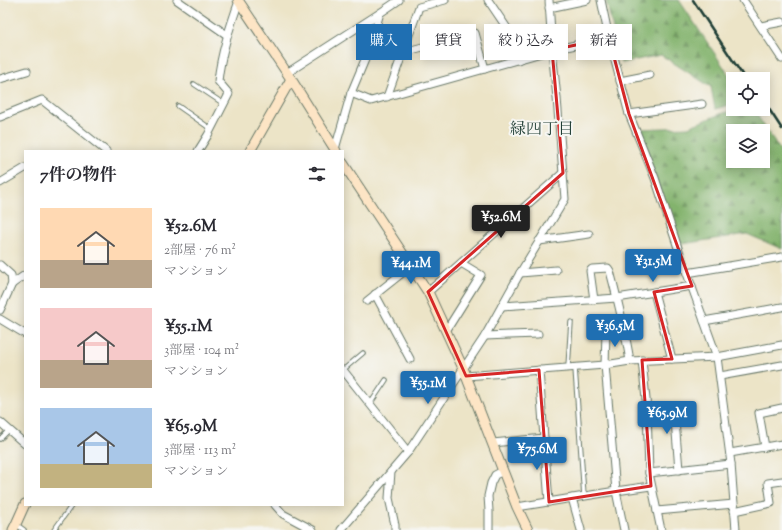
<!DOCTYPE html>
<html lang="ja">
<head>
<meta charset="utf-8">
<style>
	body { margin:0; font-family:"Sorts Mill Goudy","Noto Serif JP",serif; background:#f2f2f3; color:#2b2b33; height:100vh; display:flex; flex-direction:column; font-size:15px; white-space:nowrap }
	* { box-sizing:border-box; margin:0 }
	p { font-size:13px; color:#7c7c81 }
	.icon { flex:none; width:22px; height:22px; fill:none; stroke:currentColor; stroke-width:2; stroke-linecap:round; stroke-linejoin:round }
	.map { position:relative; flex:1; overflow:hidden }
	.panel { position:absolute; left:24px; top:150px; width:320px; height:356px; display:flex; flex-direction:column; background:#fff; border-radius:0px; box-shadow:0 2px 10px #0003 }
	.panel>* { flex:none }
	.top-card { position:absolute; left:356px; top:24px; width:366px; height:36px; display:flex; gap:8px }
	.buttons { position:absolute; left:726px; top:72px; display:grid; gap:8px }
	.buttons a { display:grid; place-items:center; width:44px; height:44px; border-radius:0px; background:#fff; box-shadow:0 2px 10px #0003; font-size:20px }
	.price { position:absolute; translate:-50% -34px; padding:0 9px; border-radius:4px; background:#1f6fb2; color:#fff; font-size:13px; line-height:26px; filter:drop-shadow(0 1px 2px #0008) }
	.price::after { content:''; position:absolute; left:50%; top:24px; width:12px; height:9px; margin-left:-6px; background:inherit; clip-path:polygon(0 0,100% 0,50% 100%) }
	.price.on { background:#222; color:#fff }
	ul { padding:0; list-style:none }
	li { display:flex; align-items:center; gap:12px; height:100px; padding:0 16px }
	li span { display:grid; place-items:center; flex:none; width:112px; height:80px; border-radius:0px; color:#555 }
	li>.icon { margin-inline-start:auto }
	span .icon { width:48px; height:48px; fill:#fffc; stroke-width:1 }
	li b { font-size:17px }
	h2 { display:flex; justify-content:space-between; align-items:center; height:48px; padding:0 16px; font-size:17px }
	.pill { padding:0 14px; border-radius:0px; background:#fff; box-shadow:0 2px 10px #0003; font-size:14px; line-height:36px }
	.pill.on { background:#1f6fb2; color:#fff }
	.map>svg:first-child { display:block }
</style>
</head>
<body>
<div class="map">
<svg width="782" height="530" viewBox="0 0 782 530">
	<defs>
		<pattern id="forest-firs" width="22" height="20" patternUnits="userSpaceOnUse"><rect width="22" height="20" fill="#83b36d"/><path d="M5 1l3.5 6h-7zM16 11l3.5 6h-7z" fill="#6b935a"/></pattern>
	</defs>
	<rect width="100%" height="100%" fill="#f6f6f2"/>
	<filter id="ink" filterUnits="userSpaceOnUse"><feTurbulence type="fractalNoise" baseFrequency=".025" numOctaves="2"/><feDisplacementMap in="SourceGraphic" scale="8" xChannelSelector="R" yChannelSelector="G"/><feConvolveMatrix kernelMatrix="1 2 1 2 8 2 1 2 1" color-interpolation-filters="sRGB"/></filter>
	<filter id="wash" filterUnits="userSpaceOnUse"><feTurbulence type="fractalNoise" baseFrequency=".012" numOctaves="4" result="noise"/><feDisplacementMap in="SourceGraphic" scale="16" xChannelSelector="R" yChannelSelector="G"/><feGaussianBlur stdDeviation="0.9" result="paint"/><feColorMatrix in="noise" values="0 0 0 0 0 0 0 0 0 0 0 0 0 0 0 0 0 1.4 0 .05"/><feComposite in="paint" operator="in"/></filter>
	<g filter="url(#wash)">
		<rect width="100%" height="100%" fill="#ece4c7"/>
		<g fill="url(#forest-firs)" stroke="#517850" fill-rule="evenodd">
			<polygon points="606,0 679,0 733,81 733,104 715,109 711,87 661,55 621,63"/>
			<path d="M742,109H753L782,153V249L747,234L682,244L666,211L639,129L688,127L723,113ZM733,131H763V161H733Z"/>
		</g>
	</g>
	<g filter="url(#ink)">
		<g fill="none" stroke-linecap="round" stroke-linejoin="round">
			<g stroke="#677767" stroke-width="5.5">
				<g id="lane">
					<polyline points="194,84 224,104"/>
					<polyline points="178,106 211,129"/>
					<polyline points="568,367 571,322"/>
					<polyline points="575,368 584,496"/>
					<polyline points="343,370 363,353"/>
					<polyline points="370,404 386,380"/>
					<polyline points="0,439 9,430"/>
					<polyline points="17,525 24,530"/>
					<polyline points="54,530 72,505"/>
				</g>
			</g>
			<g stroke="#677767" stroke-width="9">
				<g id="street">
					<polyline points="177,0 227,35"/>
					<polyline points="488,0 511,34 518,60"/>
					<polyline points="601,0 609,38 629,114 655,178 680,254 717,357 731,464 736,530"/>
					<polyline points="743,0 782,59"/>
					<polyline points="549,8 587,0"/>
					<polyline points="761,26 782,22"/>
					<polyline points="404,52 475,33 485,69"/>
					<polyline points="287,73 380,13 399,0"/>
					<polyline points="0,79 27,71"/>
					<polyline points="620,81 650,75"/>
					<polyline points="351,93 371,101 552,50 609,38"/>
					<polyline points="387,97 419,7 445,0"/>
					<polyline points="629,114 702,104"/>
					<polyline points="0,117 42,100 106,151"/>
					<polyline points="335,149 351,93 369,50 380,13"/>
					<path d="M198,151L208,135L229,94L218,81C221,53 230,27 239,1"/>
					<polyline points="0,183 25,168"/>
					<polyline points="539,241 589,234"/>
					<polyline points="637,262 680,254"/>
					<polyline points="0,265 11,275 12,284 0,310"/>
					<polyline points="520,273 556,270"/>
					<polyline points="687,273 782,257"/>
					<polyline points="12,284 25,275"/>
					<polyline points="428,292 563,173"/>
					<polyline points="654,292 672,359"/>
					<polyline points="375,294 410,359"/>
					<path d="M594,300L590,271L592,269L608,268L610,271C618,301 625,330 630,361"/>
					<polyline points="367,301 411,266"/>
					<polyline points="502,306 617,298 692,286"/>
					<polyline points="0,319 25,334"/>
					<polyline points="704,321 782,307"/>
					<polyline points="446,331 481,275 461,263"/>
					<polyline points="485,336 538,334"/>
					<polyline points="642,360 647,409 649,473 661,530"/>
					<polyline points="343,370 408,452"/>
					<polyline points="466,376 605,365 630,361 717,357 782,345"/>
					<polyline points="720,376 782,365"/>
					<polyline points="647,409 674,408 679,470"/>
					<polyline points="0,422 25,444"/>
					<polyline points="544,438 549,502"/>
					<polyline points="493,443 544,438 539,370"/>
					<polyline points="765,447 759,413 782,408"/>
					<polyline points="730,453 782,444"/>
					<polyline points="391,472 389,498 395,525 395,530"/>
					<polyline points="649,473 731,464"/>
					<polyline points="572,498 581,530"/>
					<polyline points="275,505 283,514 313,530"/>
					<polyline points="517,507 616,491 651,486"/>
					<polyline points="657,511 734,504"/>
					<polyline points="734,511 771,503 768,483 782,481"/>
					<polyline points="341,530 408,452 485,336 520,273 565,199 557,98 552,50 549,0"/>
					<polyline points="489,530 489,511 488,496 491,483 495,475 503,471"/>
					<polyline points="624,530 616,491 605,365 606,332 625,331"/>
				</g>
			</g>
			<g stroke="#677767" stroke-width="11">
				<g id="secondary">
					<polyline points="238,0 291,79 336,151"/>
					<polyline points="250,151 291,79"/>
					<polyline points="343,163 428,292 463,368 517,507 528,530"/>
					<polyline points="13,530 16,524 25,504"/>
				</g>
			</g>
			<use href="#lane" stroke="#fff" stroke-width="3.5"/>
			<use href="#street" stroke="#fff" stroke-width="7"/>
			<use href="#secondary" stroke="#fde5c5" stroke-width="9"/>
			<g stroke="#1f3d34" stroke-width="2.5">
				<polyline points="693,0 745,79"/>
				<polyline points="763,100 782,129"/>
			</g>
		</g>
	</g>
	<path fill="none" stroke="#d62828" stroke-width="3" stroke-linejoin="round" d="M609,38L629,114L692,286L654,292L672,359L642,360L651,486L549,502L539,370L466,376L428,292L563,173L552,50Z"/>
	<g text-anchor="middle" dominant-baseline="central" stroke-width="4" stroke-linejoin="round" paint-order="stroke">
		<g font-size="16" fill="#1f3d34" stroke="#f6f6f2">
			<text x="542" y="130">緑四丁目</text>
		</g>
	</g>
</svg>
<div class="buttons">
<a><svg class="icon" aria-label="locate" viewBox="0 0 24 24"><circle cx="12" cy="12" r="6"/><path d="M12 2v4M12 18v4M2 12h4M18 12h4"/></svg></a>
<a><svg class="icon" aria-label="layers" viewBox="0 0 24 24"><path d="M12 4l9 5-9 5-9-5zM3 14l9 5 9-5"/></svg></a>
</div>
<b class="price on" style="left:501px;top:239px">¥52.6M</b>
<b class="price" style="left:653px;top:283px">¥31.5M</b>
<b class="price" style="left:411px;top:285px">¥44.1M</b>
<b class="price" style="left:615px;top:348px">¥36.5M</b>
<b class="price" style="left:428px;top:405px">¥55.1M</b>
<b class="price" style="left:667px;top:435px">¥65.9M</b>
<b class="price" style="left:537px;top:471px">¥75.6M</b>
<div class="top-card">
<a class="pill on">購入</a>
<a class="pill">賃貸</a>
<a class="pill">絞り込み</a>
<a class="pill">新着</a>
</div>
<section class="panel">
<h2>7件の物件<svg class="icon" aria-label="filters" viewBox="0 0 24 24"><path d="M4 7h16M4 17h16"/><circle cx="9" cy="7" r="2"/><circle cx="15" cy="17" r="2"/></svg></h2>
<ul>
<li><span style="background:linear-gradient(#ffd9b3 65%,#b9a48a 0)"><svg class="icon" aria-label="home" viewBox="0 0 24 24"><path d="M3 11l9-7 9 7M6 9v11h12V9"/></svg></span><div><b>¥52.6M</b><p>2部屋 · 76 m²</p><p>マンション</p></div></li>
<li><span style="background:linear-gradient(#f6c9c9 65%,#b9a48a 0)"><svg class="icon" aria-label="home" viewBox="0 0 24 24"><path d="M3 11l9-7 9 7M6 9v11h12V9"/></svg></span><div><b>¥55.1M</b><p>3部屋 · 104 m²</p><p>マンション</p></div></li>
<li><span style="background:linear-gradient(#a9c7e8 70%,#c2b280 0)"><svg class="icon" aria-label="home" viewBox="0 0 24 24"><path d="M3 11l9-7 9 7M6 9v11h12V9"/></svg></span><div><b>¥65.9M</b><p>3部屋 · 113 m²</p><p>マンション</p></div></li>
</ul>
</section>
</div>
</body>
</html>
